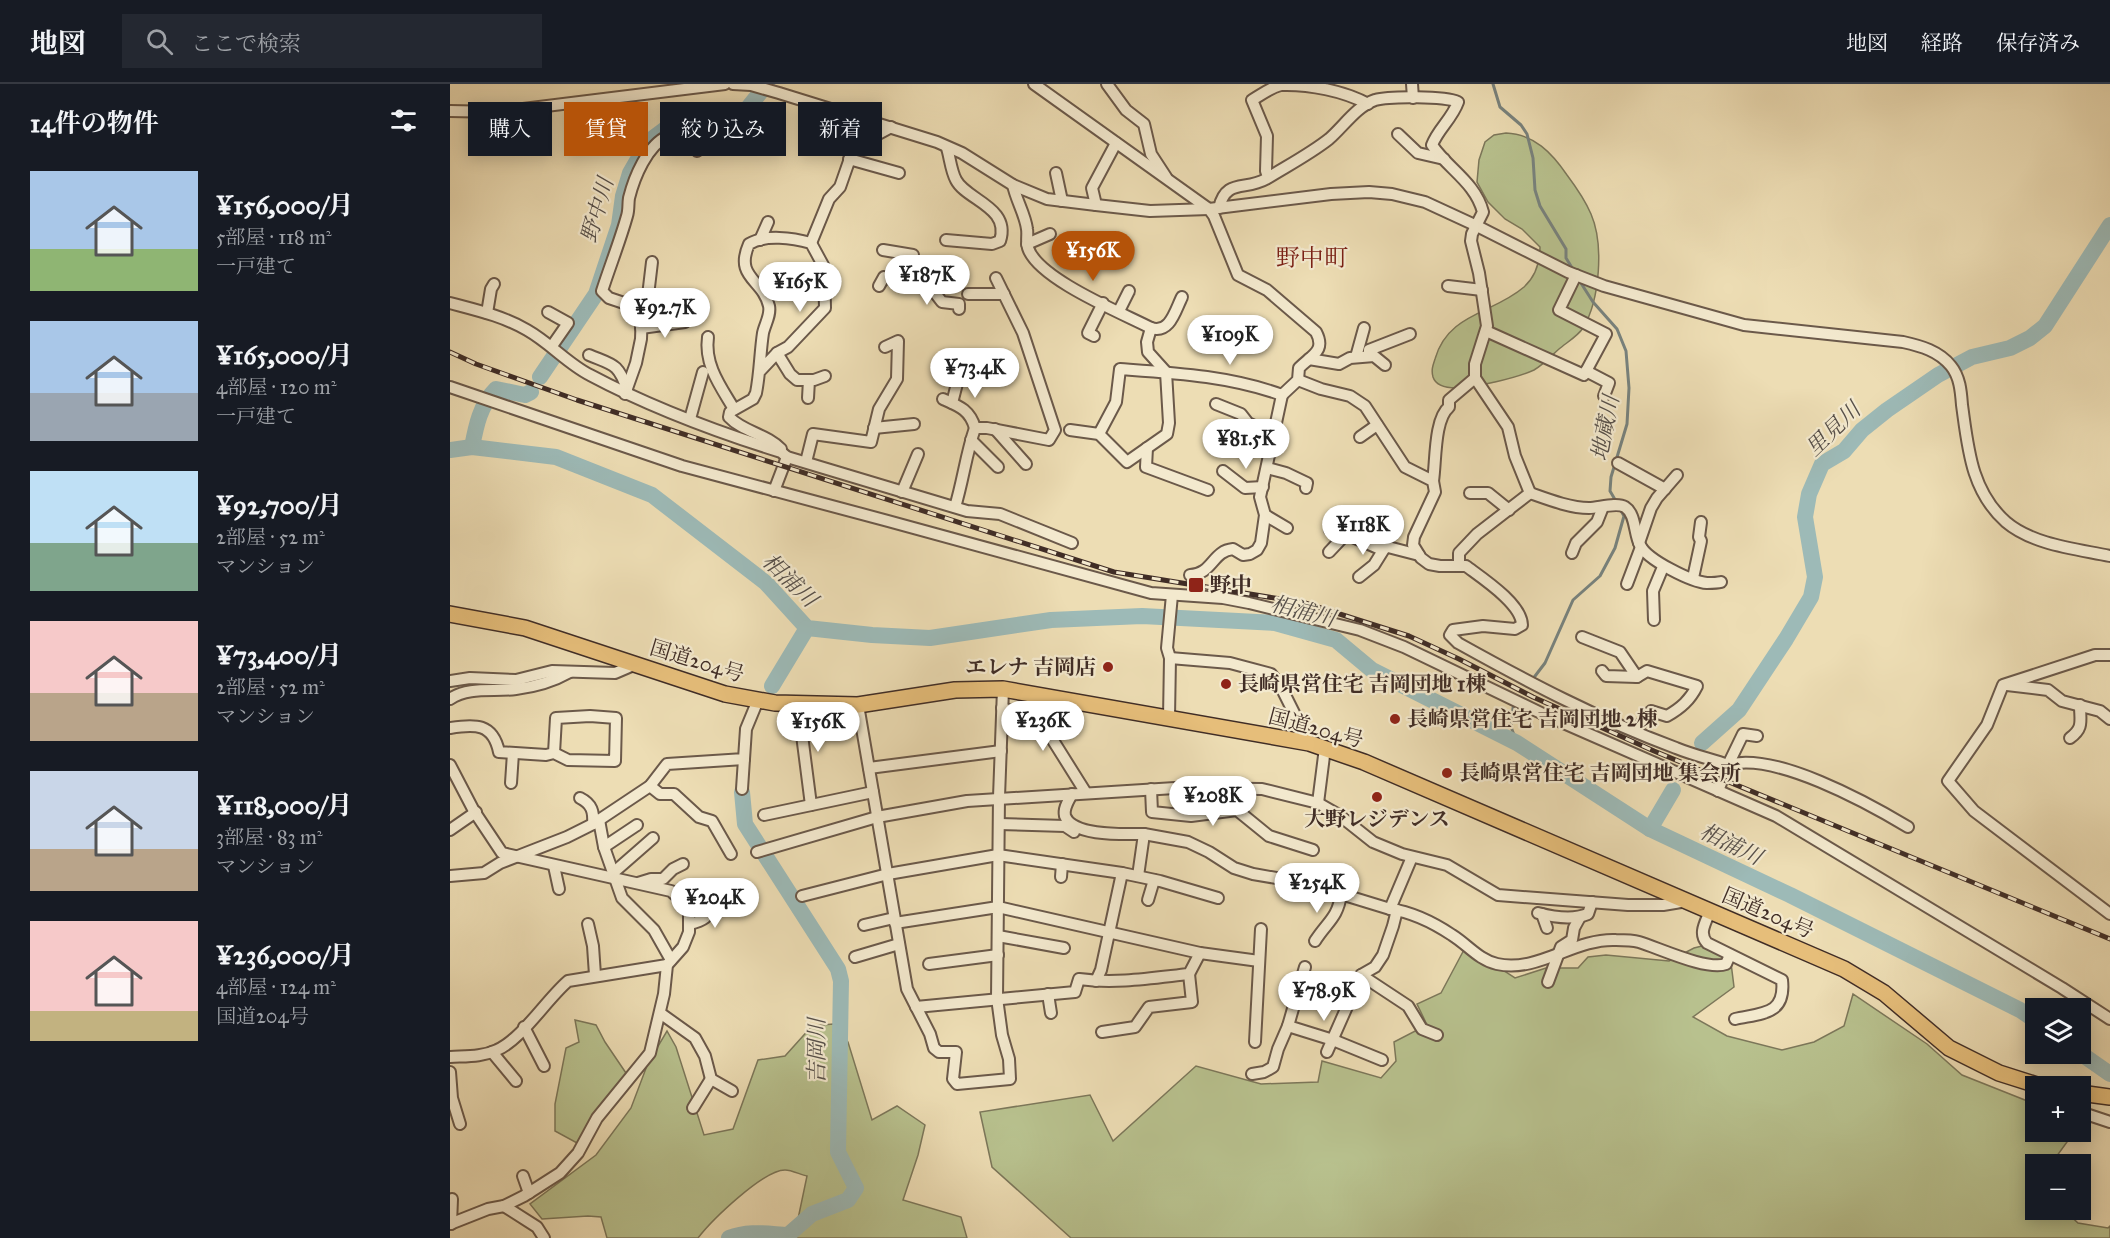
<!DOCTYPE html>
<html lang="ja">
<head>
<meta charset="utf-8">
<style>
	body { margin:0; font-family:"IM FELL Great Primer","Noto Serif JP",serif; background:#242831; color:#f1f3f6; height:100vh; display:flex; flex-direction:column; font-size:22px; white-space:nowrap }
	* { box-sizing:border-box; margin:0 }
	p { font-size:20px; color:#9ea1a6 }
	.icon { flex:none; width:33px; height:33px; fill:none; stroke:currentColor; stroke-width:2; stroke-linecap:round; stroke-linejoin:round }
	.map { position:relative; flex:1; overflow:hidden }
	.panel { display:flex; flex-direction:column; background:#171b24; width:450px }
	.panel>* { flex:none }
	.top-card { position:absolute; left:18px; top:18px; width:570px; height:54px; display:flex; gap:12px }
	.fabs { position:absolute; left:1575px; top:914px; display:grid; gap:12px }
	.fabs a { display:grid; place-items:center; width:66px; height:66px; border-radius:0px; background:#171b24; box-shadow:0 3px 15px #0003; font-size:30px }
	.price { position:absolute; translate:-50% -51px; padding:0 14px; border-radius:21px; background:#fff; color:#222; font-size:20px; line-height:39px; filter:drop-shadow(0 2px 3px #0008) }
	.price::after { content:''; position:absolute; left:50%; top:36px; width:18px; height:14px; margin-left:-9px; background:inherit; clip-path:polygon(0 0,100% 0,50% 100%) }
	.price.on { background:#b45309; color:#fff }
	ul { padding:0; list-style:none }
	li { display:flex; align-items:center; gap:18px; height:150px; padding:0 30px }
	li span { display:grid; place-items:center; flex:none; width:168px; height:120px; border-radius:0px; color:#555 }
	li>.icon { margin-inline-start:auto }
	span .icon { width:72px; height:72px; fill:#fffc; stroke-width:1 }
	li b { font-size:26px }
	h2 { display:flex; justify-content:space-between; align-items:center; height:72px; padding:0 30px; font-size:26px }
	.chip { padding:0 21px; border-radius:0px; background:#171b24; box-shadow:0 3px 15px #0003; font-size:21px; line-height:54px }
	.chip.on { background:#b45309; color:#fff }
	header { display:flex; align-items:center; gap:36px; box-sizing:border-box; height:84px; padding:0 30px; background:#171b24; border-bottom:2px solid #363941 }
	header strong { font-size:28px }
	nav { display:flex; gap:33px; margin-inline-start:auto; font-size:21px }
	.search { width:420px; height:54px; background:#242831; display:flex; align-items:center; gap:15px; box-sizing:border-box; padding:0 21px; border-radius:0px; color:#9ea1a6; font-size:22px }
	main { display:flex; flex:1; min-height:0 }
	.map>svg:first-child { display:block }
</style>
</head>
<body>
<header>
<strong>地図</strong>
<div class="search"><svg class="icon" aria-label="search" viewBox="0 0 24 24"><circle cx="10" cy="10" r="6"/><path d="M15 15l6 6"/></svg>ここで検索</div>
<nav><a>地図</a><a>経路</a><a>保存済み</a></nav>
</header>
<main>
<section class="panel">
<h2>14件の物件<svg class="icon" aria-label="filters" viewBox="0 0 24 24"><path d="M4 7h16M4 17h16"/><circle cx="9" cy="7" r="2"/><circle cx="15" cy="17" r="2"/></svg></h2>
<ul>
<li><span style="background:linear-gradient(#a9c7e8 65%,#8fb573 0)"><svg class="icon" aria-label="home" viewBox="0 0 24 24"><path d="M3 11l9-7 9 7M6 9v11h12V9"/></svg></span><div><b>¥156,000/月</b><p>5部屋 · 118 m²</p><p>一戸建て</p></div></li>
<li><span style="background:linear-gradient(#a9c7e8 60%,#9aa5b1 0)"><svg class="icon" aria-label="home" viewBox="0 0 24 24"><path d="M3 11l9-7 9 7M6 9v11h12V9"/></svg></span><div><b>¥165,000/月</b><p>4部屋 · 120 m²</p><p>一戸建て</p></div></li>
<li><span style="background:linear-gradient(#bfe0f5 60%,#7fa58c 0)"><svg class="icon" aria-label="home" viewBox="0 0 24 24"><path d="M3 11l9-7 9 7M6 9v11h12V9"/></svg></span><div><b>¥92,700/月</b><p>2部屋 · 52 m²</p><p>マンション</p></div></li>
<li><span style="background:linear-gradient(#f6c9c9 60%,#b9a48a 0)"><svg class="icon" aria-label="home" viewBox="0 0 24 24"><path d="M3 11l9-7 9 7M6 9v11h12V9"/></svg></span><div><b>¥73,400/月</b><p>2部屋 · 52 m²</p><p>マンション</p></div></li>
<li><span style="background:linear-gradient(#c9d6e8 65%,#b9a48a 0)"><svg class="icon" aria-label="home" viewBox="0 0 24 24"><path d="M3 11l9-7 9 7M6 9v11h12V9"/></svg></span><div><b>¥118,000/月</b><p>3部屋 · 83 m²</p><p>マンション</p></div></li>
<li><span style="background:linear-gradient(#f6c9c9 75%,#c2b280 0)"><svg class="icon" aria-label="home" viewBox="0 0 24 24"><path d="M3 11l9-7 9 7M6 9v11h12V9"/></svg></span><div><b>¥236,000/月</b><p>4部屋 · 124 m²</p><p>国道204号</p></div></li>
</ul>
</section>
<div class="map">
<svg width="1660" height="1154" viewBox="0 0 1660 1154">
	<rect width="100%" height="100%" fill="#edddb4"/>
	<filter id="stains"><feTurbulence type="fractalNoise" baseFrequency=".00333" numOctaves="4"/><feColorMatrix values="0 0 0 0 .2 0 0 0 0 .09 0 0 0 0 .02 0 0 0 .5 -.17"/></filter>
	<radialGradient id="worn" r=".72"><stop offset=".6" stop-color="#630" stop-opacity="0"/><stop offset="1" stop-color="#630" stop-opacity=".3"/></radialGradient>
	<g fill="#b8c18e" stroke="#7c775a" stroke-width="1.5">
		<path d="M1056,49C1084,50 1102,69 1117,91C1126,103 1135,116 1141,130C1154,160 1150,216 1133,244C1128,252 1116,259 1109,265C1101,272 1093,281 1084,286C1073,291 1058,295 1045,298C1031,301 989,312 983,293C981,286 983,281 985,275C998,229 1043,230 1074,203C1086,192 1090,179 1090,163L1072,145L1055,135L1038,118L1027,98L1029,76L1035,58L1044,51Z"/>
		<polygon points="1264,859 1280,871 1284,903 1243,933 1277,952 1332,966 1364,958 1394,942 1403,910 1477,960 1512,991 1585,1020 1586,1047 1625,1047 1601,1080 1586,1080 1586,1125 1613,1125 1628,1139 1658,1144 1660,1142 1660,1154 621,1154 542,1083 530,1028 640,1011 663,1057 746,982 811,1000 868,998 872,977 931,994 946,977 944,958 977,941 967,920 991,909 1016,862 1065,894 1096,884 1128,884 1138,873 1156,871 1219,877 1244,864"/>
		<path d="M125,936L146,941L155,958L178,992C158,1013 141,1034 127,1059L105,1047V1020L116,964L129,958Z"/>
		<path d="M383,940L398,958L422,1036L447,1022L475,1041L468,1071L453,1116L511,1133L517,1154H344L357,1092C351,1091 342,1086 335,1086C313,1086 261,1137 248,1154H157L151,1133L138,1132L92,1135L80,1120L146,1071L181,1024L198,979L217,947L226,963L254,1051L283,1045L308,976L335,972L362,942Z"/>
	</g>
	<g fill="none" stroke-linecap="round" stroke-linejoin="round">
		<g stroke="#78827d" stroke-width="3">
			<polyline points="1043,0 1050,23 1071,41 1077,50 1083,74 1085,106 1090,122 1116,165 1116,174 1124,187"/>
			<polyline points="1129,196 1143,218 1167,245 1176,267 1179,304 1177,340 1161,393 1160,407 1167,419"/>
			<polyline points="1082,596 1095,579 1123,516 1150,492 1165,464 1174,432 1170,425"/>
			<polyline points="1063,624 1061,643 1067,659"/>
		</g>
		<g stroke="#9dbab7" stroke-width="16">
			<polyline points="90,293 146,210 169,141 173,112 180,89 198,58 218,43 234,40 256,39 288,29 297,25 317,0"/>
			<path d="M22,363C26,342 30,321 46,305L75,311L81,308"/>
			<polyline points="0,366 22,363 106,373 202,411 316,499 357,544 422,551 480,554 601,536 692,532 825,539 886,556 922,586 1067,659 1200,745 1340,811 1570,926 1586,937"/>
			<polyline points="322,602 357,544"/>
			<polyline points="1252,659 1289,626 1336,555 1361,513 1365,493 1355,433 1359,410 1372,380 1394,367 1412,346 1437,326 1488,291 1522,273 1560,264 1580,254 1595,242 1660,141"/>
			<polyline points="1200,745 1223,706"/>
			<polyline points="1630,969 1660,990"/>
			<path d="M279,1154C299,1146 318,1150 338,1151L362,1130L398,1116L406,1104L388,1068L391,897L388,885L295,740L292,708"/>
		</g>
		<g stroke="#6b594a" stroke-width="14">
			<g id="minor">
				<path d="M283,0L301,1L329,9L487,58L512,69L563,101L597,115L646,121L700,127L759,125L881,110L919,108L942,110L975,118L1027,142L1118,188L1154,202L1294,241L1453,258C1471,262 1489,267 1501,282C1510,293 1511,308 1512,321C1518,364 1521,407 1556,438C1583,461 1627,465 1660,472"/>
				<path d="M584,0L759,125L764,132L788,191L817,206L866,248C876,267 862,271 849,284L848,296L832,311C780,292 725,289 670,285L666,318L649,350"/>
				<polyline points="657,0 676,26 694,40 701,70 716,93"/>
				<polyline points="962,0 963,14"/>
				<polyline points="0,27 48,28 275,0"/>
				<polyline points="948,50 968,69 994,75"/>
				<polyline points="247,67 255,60 265,43"/>
				<polyline points="399,75 449,89"/>
				<polyline points="606,89 612,117"/>
				<path d="M818,93L816,87L817,52L802,16C811,11 821,3 831,1C859,0 894,7 918,20"/>
				<path d="M563,101C566,116 575,130 577,145C578,151 576,158 578,164C588,195 672,229 701,244L697,258L698,268L716,288L719,339L717,350L677,378L649,350L620,346"/>
				<polyline points="646,121 642,104 666,59"/>
				<path d="M769,124C776,94 795,107 816,95C837,82 860,70 879,55C893,43 907,22 925,16C939,12 995,12 1008,18C1002,35 988,45 982,61C998,85 1025,98 1033,128L1022,150L1021,157L1029,189L1037,242L1025,280V294L1058,343L1065,372L1080,409"/>
				<polyline points="310,156 318,138"/>
				<path d="M496,156L542,160L550,157C561,123 516,116 506,96C501,87 500,74 497,64"/>
				<polyline points="361,159 379,115 390,103 404,63 441,43"/>
				<polyline points="577,160 600,150"/>
				<polyline points="458,200 482,205 492,218 509,220 509,225"/>
				<polyline points="429,202 434,193 458,200 463,171 433,166"/>
				<polyline points="998,202 1032,206"/>
				<polyline points="518,210 554,210"/>
				<path d="M0,219C26,226 53,232 77,246C100,259 118,280 140,291C200,323 267,348 331,368L337,373L517,427L550,430L622,459"/>
				<polyline points="197,220 237,213"/>
				<path d="M192,225L159,214L152,207C160,182 170,157 177,132C179,126 178,120 179,114C184,94 197,61 218,52C239,43 263,46 286,38"/>
				<polyline points="669,227 679,207"/>
				<polyline points="98,228 118,239 102,262"/>
				<polyline points="37,229 41,205 44,200"/>
				<polyline points="191,244 235,238"/>
				<path d="M701,244C720,250 725,227 732,213"/>
				<polyline points="1036,247 1134,291 1156,250 1109,226 1126,191"/>
				<polyline points="644,252 638,249 653,219"/>
				<path d="M258,253C254,281 271,303 284,325"/>
				<polyline points="327,269 340,290 347,296 364,296 375,292"/>
				<path d="M139,271C163,281 168,279 177,305"/>
				<polyline points="919,272 919,266 960,250"/>
				<polyline points="906,273 914,244"/>
				<polyline points="859,275 889,280 900,274 924,272 935,281"/>
				<polyline points="502,276 512,280 502,319"/>
				<polyline points="512,280 530,279"/>
				<path d="M310,287L327,269L338,263L375,224L374,183L361,159C343,154 315,150 299,160C284,194 313,195 319,222C321,231 315,240 313,249C310,269 310,289 306,309L303,315L280,328L279,333C293,348 317,350 331,365"/>
				<polyline points="1136,287 1159,299 1154,312"/>
				<path d="M848,296L871,305L900,312L915,322L955,383L983,397L985,408L964,453L963,461L971,474L979,480L990,482H1016C1032,494 1072,520 1072,541L1065,545L1033,542L1003,546L1000,551L1008,559C1078,598 1150,636 1226,664C1243,671 1261,675 1278,681L1268,707"/>
				<polyline points="0,303 232,382 438,437 701,509 773,514 799,519 910,546 954,563 1093,630 1326,732 1612,904 1660,935"/>
				<polyline points="175,310 186,279 191,255 192,225 197,220 202,178"/>
				<polyline points="358,314 359,296"/>
				<path d="M493,315C509,322 520,326 525,344"/>
				<polyline points="766,320 791,330 798,339 824,351"/>
				<polyline points="240,335 253,288"/>
				<polyline points="424,344 464,340"/>
				<polyline points="545,345 576,380"/>
				<polyline points="910,353 927,341"/>
				<polyline points="521,356 548,383"/>
				<polyline points="697,364 696,383 758,406"/>
				<polyline points="356,378 363,350 421,358 429,325 447,295 448,257 435,263"/>
				<polyline points="1168,379 1215,405"/>
				<polyline points="817,384 836,389 857,399 856,404"/>
				<polyline points="773,387 795,404 813,403"/>
				<path d="M983,397C986,378 984,335 999,323V316L1025,294"/>
				<polyline points="324,407 337,373"/>
				<polyline points="452,408 468,370"/>
				<polyline points="1020,409 1038,409 1059,426"/>
				<path d="M1080,409C1097,415 1120,424 1139,424C1148,424 1167,418 1175,423C1186,430 1184,450 1190,461C1197,476 1242,498 1257,499C1262,499 1267,499 1271,498"/>
				<path d="M505,423C513,397 516,370 525,344H537L599,356L605,346L573,249L546,194"/>
				<polyline points="815,431 837,444"/>
				<polyline points="880,446 896,450 930,465 938,463 969,471"/>
				<polyline points="1189,459 1201,424 1207,414 1227,391"/>
				<polyline points="879,468 896,450"/>
				<polyline points="1122,469 1126,459 1147,438 1153,423"/>
				<polyline points="1009,481 1009,469 1027,450 1080,409"/>
				<path d="M740,491C763,490 762,467 783,465L793,471L800,470L807,466L811,459L815,431L810,413L832,311"/>
				<polyline points="909,493 924,481 934,465"/>
				<polyline points="1243,494 1251,457 1249,453 1251,438"/>
				<polyline points="1177,500 1191,463"/>
				<polyline points="1204,536 1203,507 1213,483"/>
				<path d="M1132,553L1170,568L1187,593L1197,587L1247,602C1240,616 1231,624 1217,632L1201,627L1185,647"/>
				<polyline points="1660,571 1645,571 1553,601 1537,641 1498,697 1524,727 1660,830"/>
				<polyline points="720,574 780,579 821,590 830,601 859,659"/>
				<polyline points="1152,587 1156,592 1187,593"/>
				<polyline points="0,597 20,594 66,596 102,587 165,589 186,580"/>
				<polyline points="1557,601 1598,606 1612,617 1650,627 1660,635"/>
				<path d="M0,615C19,602 44,608 66,605C84,603 104,597 120,588"/>
				<polyline points="348,620 361,721"/>
				<polyline points="408,621 457,905 480,950 484,964 489,968 506,968 503,995 507,1000 560,995 559,975 552,951 547,914 549,713 553,605"/>
				<polyline points="552,624 585,635 599,650 636,709"/>
				<polyline points="719,633 720,574 717,564 722,511"/>
				<path d="M0,644C25,640 43,639 49,668L96,671L104,669L118,676L165,677L166,634L140,632L106,634L104,669"/>
				<path d="M1620,654C1634,644 1630,637 1630,621"/>
				<polyline points="0,681 24,727 52,769 221,807 233,818 239,829 239,848 233,863 217,881 214,910 200,969 147,1034 128,1069 110,1089 74,1112 54,1122 38,1125 0,1140"/>
				<path d="M1278,681C1324,667 1418,719 1458,743"/>
				<polyline points="1278,681 1293,650 1307,652"/>
				<polyline points="419,684 551,667"/>
				<polyline points="61,699 63,669"/>
				<polyline points="200,702 210,710 224,710 249,733 262,737 281,770"/>
				<polyline points="292,705 294,675"/>
				<polyline points="701,705 702,728 741,732 787,726 819,752 863,766"/>
				<path d="M622,710C619,716 613,724 615,732C623,753 676,750 694,750L688,792"/>
				<path d="M130,714C142,720 144,728 143,740"/>
				<polyline points="868,719 875,664"/>
				<polyline points="314,731 423,708"/>
				<polyline points="149,736 154,763 172,814 204,846 221,876"/>
				<polyline points="549,740 615,742 624,748"/>
				<polyline points="0,746 26,728"/>
				<polyline points="694,750 738,758 759,768 784,784 803,790 855,799 940,825"/>
				<polyline points="154,763 187,741"/>
				<polyline points="307,768 427,733 517,717 725,704 812,705 868,719 889,731 923,758 952,770 997,781 1048,811 1178,821 1213,821 1237,817"/>
				<path d="M962,773L940,825C961,828 984,839 1002,851C1018,861 1029,876 1047,880C1089,889 1124,854 1166,856C1174,856 1182,856 1189,858C1209,864 1257,887 1276,880L1280,871"/>
				<polyline points="104,782 109,805"/>
				<polyline points="163,789 203,754"/>
				<polyline points="0,792 34,789 50,779 117,753 143,740 200,702 217,680 294,675 296,645 308,616"/>
				<polyline points="611,793 612,780"/>
				<polyline points="188,799 201,795 213,795 223,785 233,780"/>
				<polyline points="352,812 438,790 548,771 672,789"/>
				<polyline points="698,816 704,796"/>
				<path d="M1260,827C1256,838 1248,849 1257,859L1332,896C1336,931 1312,929 1285,935"/>
				<path d="M1088,829C1103,833 1123,836 1138,830L1142,818"/>
				<polyline points="1092,830 1097,844"/>
				<polyline points="445,839 548,823 750,869 809,877"/>
				<polyline points="138,840 143,862 145,891"/>
				<path d="M239,840C257,836 257,833 266,817"/>
				<polyline points="414,841 444,834"/>
				<polyline points="548,852 614,864"/>
				<path d="M865,857C877,838 888,834 891,810"/>
				<polyline points="405,873 449,860"/>
				<polyline points="479,880 548,871"/>
				<polyline points="855,883 838,942 883,956 932,976"/>
				<polyline points="911,891 958,922 972,945 987,951"/>
				<polyline points="646,897 651,886 672,789 710,797 768,814"/>
				<polyline points="1098,898 1111,863 1122,856 1124,844 1130,833"/>
				<polyline points="598,910 601,929"/>
				<path d="M466,923L625,908L629,895C666,900 702,894 739,890L750,869"/>
				<polyline points="210,929 245,954 255,972 261,995 282,1007"/>
				<polyline points="74,943 94,982"/>
				<polyline points="652,948 685,943 699,923 742,918 739,890"/>
				<polyline points="805,958 811,845"/>
				<polyline points="42,968 66,997"/>
				<polyline points="877,968 911,891 925,883 933,871 943,842 947,826"/>
				<path d="M0,973C16,972 32,973 47,966C72,955 96,916 118,897L217,881"/>
				<polyline points="0,988 2,1014 10,1040"/>
				<polyline points="802,990 814,988 823,983 828,965 838,942"/>
				<polyline points="243,1024 261,995"/>
				<polyline points="1630,1028 1660,1038"/>
				<polyline points="73,1092 79,1109"/>
				<polyline points="54,1122 87,1143 94,1154"/>
				<polyline points="1,1140 2,1115"/>
			</g>
		</g>
		<g stroke="#402d26" stroke-width="18">
			<g id="highway">
				<polyline points="0,530 75,544 275,610 325,619 408,621 505,606 553,605 859,659 914,678 1394,885 1434,909 1499,964 1549,989 1590,1002"/>
				<polyline points="1630,1009 1660,1013"/>
			</g>
		</g>
		<use href="#minor" stroke="#f3e9ce" stroke-width="10"/>
		<use href="#highway" stroke="#e6be7a" stroke-width="15"/>
		<g stroke="#402d26" stroke-width="5">
			<polyline id="rail" points="0,268 26,280 127,316 664,488 855,519 959,552 1009,575 1083,613 1204,667 1660,855"/>
		</g>
		<use href="#rail" stroke="#f3e9ce" stroke-width="3" stroke-dasharray="9" stroke-linecap="butt"/>
	</g>
	<g fill="#8f2418" stroke="#f3e9ce" stroke-width="2">
		<rect x="738" y="493" width="16" height="16" rx="3"/>
		<circle cx="658" cy="583" r="6"/>
		<circle cx="776" cy="600" r="6"/>
		<circle cx="945" cy="635" r="6"/>
		<circle cx="997" cy="689" r="6"/>
		<circle cx="927" cy="713" r="6"/>
	</g>
	<g text-anchor="middle" dominant-baseline="central" stroke-width="4.5" stroke-linejoin="round" paint-order="stroke">
		<g font-size="21" font-weight="bold" fill="#402d26" stroke="#f3e9ce" text-anchor="start">
			<text x="760" y="501">野中</text>
			<text x="646" y="583" text-anchor="end">エレナ 吉岡店</text>
			<text x="788" y="600">長崎県営住宅 吉岡団地 1棟</text>
			<text x="957" y="635">長崎県営住宅 吉岡団地 2棟</text>
			<text x="1009" y="689">長崎県営住宅 吉岡団地 集会所</text>
			<text x="927" y="735" text-anchor="middle">大野レジデンス</text>
		</g>
		<g font-size="21" fill="#402d26" stroke="#f3e9ce">
			<text transform="translate(247 577) rotate(17)">国道204号</text>
			<text transform="translate(866 644) rotate(15)">国道204号</text>
			<text transform="translate(1318 829) rotate(23)">国道204号</text>
		</g>
		<g font-size="22" font-style="italic" fill="#57504a" stroke="#f3e9ce">
			<text transform="translate(147 126) rotate(-74)">野中川</text>
			<text transform="translate(1155 344) rotate(-79)">地蔵川</text>
			<text transform="translate(1383 345) rotate(-44)">里見川</text>
			<text transform="translate(340 496) rotate(44)">相浦川</text>
			<text transform="translate(853 527) rotate(14)">相浦川</text>
			<text transform="translate(1281 760) rotate(26)">相浦川</text>
			<text transform="translate(366 967) rotate(-90)">吉岡川</text>
		</g>
		<g font-size="24" fill="#7a1f14" stroke="#f3e9ce">
			<text x="862" y="174">野中町</text>
		</g>
	</g>
	<rect width="100%" height="100%" filter="url(#stains)"/>
	<rect width="100%" height="100%" fill="url(#worn)"/>
</svg>
<div class="fabs">
<a><svg class="icon" aria-label="layers" viewBox="0 0 24 24"><path d="M12 4l9 5-9 5-9-5zM3 14l9 5 9-5"/></svg></a>
<a>+</a>
<a>−</a>
</div>
<b class="price on" style="left:643px;top:198px">¥156K</b>
<b class="price" style="left:477px;top:222px">¥187K</b>
<b class="price" style="left:350px;top:229px">¥165K</b>
<b class="price" style="left:215px;top:255px">¥92.7K</b>
<b class="price" style="left:780px;top:282px">¥109K</b>
<b class="price" style="left:525px;top:315px">¥73.4K</b>
<b class="price" style="left:796px;top:386px">¥81.5K</b>
<b class="price" style="left:913px;top:472px">¥118K</b>
<b class="price" style="left:593px;top:668px">¥236K</b>
<b class="price" style="left:368px;top:669px">¥156K</b>
<b class="price" style="left:763px;top:743px">¥208K</b>
<b class="price" style="left:867px;top:830px">¥254K</b>
<b class="price" style="left:265px;top:845px">¥204K</b>
<b class="price" style="left:874px;top:938px">¥78.9K</b>
<div class="top-card">
<a class="chip">購入</a>
<a class="chip on">賃貸</a>
<a class="chip">絞り込み</a>
<a class="chip">新着</a>
</div>
</div>
</main>
</body>
</html>
